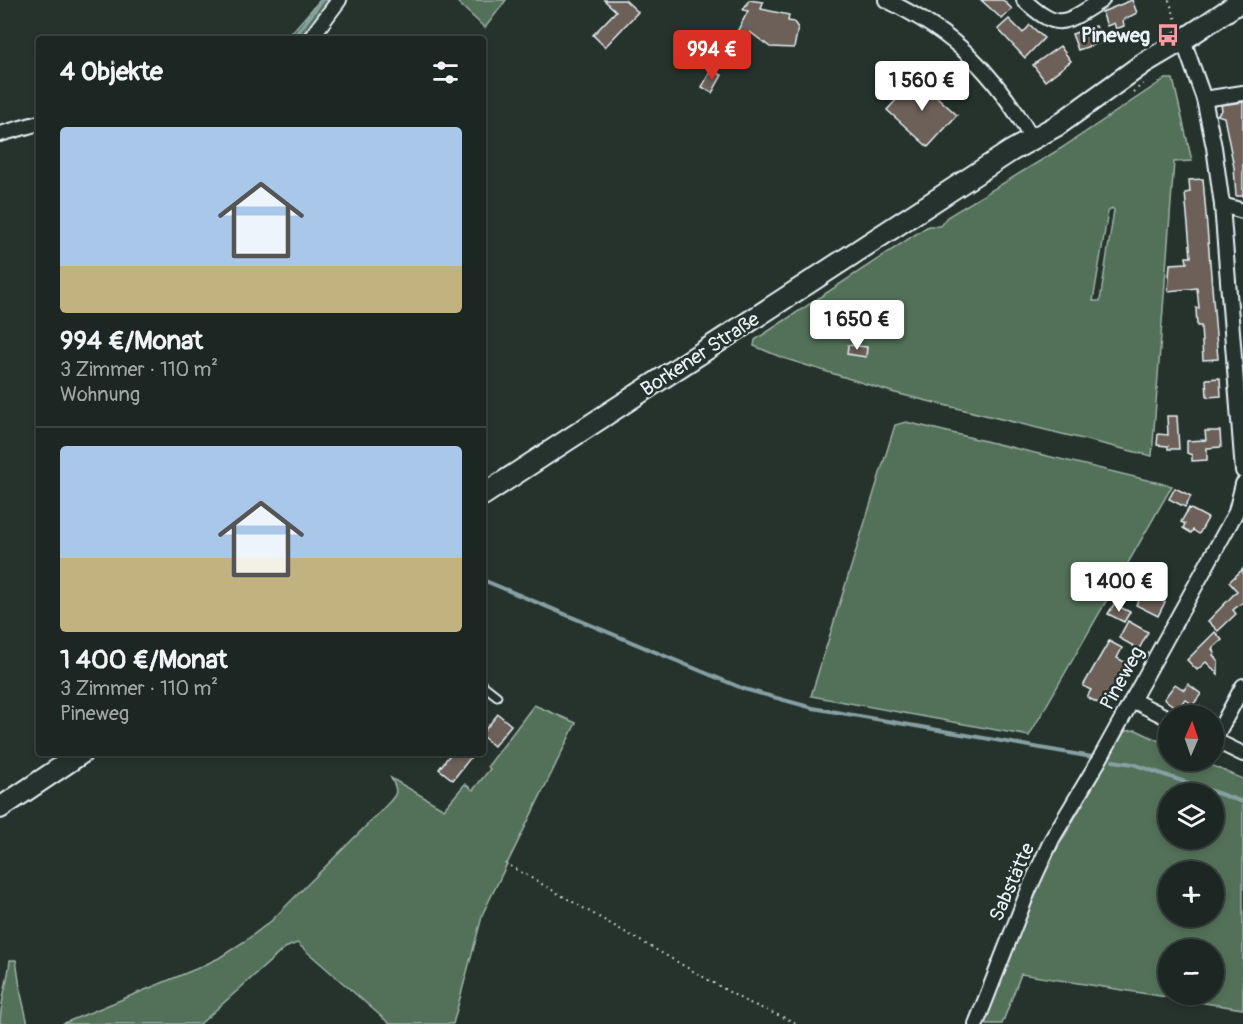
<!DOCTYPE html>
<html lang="de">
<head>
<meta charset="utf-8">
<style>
	body { margin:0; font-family:Pangolin,sans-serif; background:#29322f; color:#f1f3f6; height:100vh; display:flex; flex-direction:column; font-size:22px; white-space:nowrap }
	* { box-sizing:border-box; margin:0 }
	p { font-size:20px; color:#a0a5a5 }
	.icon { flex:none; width:33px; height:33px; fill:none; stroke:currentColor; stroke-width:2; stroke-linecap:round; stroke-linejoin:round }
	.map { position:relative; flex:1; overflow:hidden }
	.sheet { position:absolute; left:36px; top:36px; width:450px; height:720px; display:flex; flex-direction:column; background:#1c2622; border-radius:6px; box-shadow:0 3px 9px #0003,0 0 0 2px #3a4340 }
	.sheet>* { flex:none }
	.needle { width:39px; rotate:2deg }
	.controls { position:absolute; left:1158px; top:705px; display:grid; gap:12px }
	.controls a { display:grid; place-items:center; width:66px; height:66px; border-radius:50%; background:#1c2622; box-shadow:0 3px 9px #0003,0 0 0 2px #3a4340; font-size:30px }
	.price { position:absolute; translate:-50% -51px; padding:0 14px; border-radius:6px; background:#fff; color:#222; font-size:20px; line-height:39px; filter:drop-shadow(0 2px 3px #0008) }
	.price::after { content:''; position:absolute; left:50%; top:36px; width:18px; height:14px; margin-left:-9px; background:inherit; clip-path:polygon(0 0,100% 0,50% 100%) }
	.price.active { background:#d93025; color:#fff }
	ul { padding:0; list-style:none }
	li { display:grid; align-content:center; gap:12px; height:318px; padding:0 24px }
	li+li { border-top:2px solid #3a4340 }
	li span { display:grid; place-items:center; height:186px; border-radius:6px; color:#555 }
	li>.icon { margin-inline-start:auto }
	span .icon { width:108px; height:108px; fill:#fffc; stroke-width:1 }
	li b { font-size:26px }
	h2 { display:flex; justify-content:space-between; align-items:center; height:72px; padding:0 24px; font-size:26px }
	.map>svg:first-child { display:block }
</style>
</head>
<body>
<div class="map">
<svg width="1243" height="1024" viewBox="0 0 1243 1024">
	<rect width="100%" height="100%" fill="#26332d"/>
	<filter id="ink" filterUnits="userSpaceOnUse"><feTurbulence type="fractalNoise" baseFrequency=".0167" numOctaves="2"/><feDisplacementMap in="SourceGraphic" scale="12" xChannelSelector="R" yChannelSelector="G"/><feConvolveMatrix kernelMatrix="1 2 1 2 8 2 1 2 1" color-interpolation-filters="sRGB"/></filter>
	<g filter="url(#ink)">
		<g fill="#527159" stroke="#9db1a8" stroke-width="1.5" fill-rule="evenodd">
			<path d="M320,0H330C319,16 308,39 286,39Z"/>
			<polygon points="455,0 506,0 485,28"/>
			<path d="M1165,79H1173L1192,161L1174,162L1152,456L895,393L783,358L754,346L755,340L928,226H940L947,217L1060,149ZM1112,208L1114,210L1100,301H1093L1108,212Z"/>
			<polygon points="906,422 1172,486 1029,736 811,696 895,425"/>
			<path d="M534,705L576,723L483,913L453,1024H390L297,943L285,948L200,1024H62L196,969L219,958L245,941L271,921L382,810C394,796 401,795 391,778L444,809L465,784L473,790L490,769L488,766Z"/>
			<path d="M1136,730L1168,745V760L1202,761L1243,779V1009L1021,974L1002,1024H984L1037,888L1053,856L1125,731ZM1168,794H1214V838H1168ZM1168,872H1214V916H1168ZM1168,950H1214V994H1168Z"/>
			<path d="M10,960H16L21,994L28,1024H0C0,1002 8,982 10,960Z"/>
		</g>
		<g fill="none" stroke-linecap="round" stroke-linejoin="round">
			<g stroke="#87a0a4" stroke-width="4">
				<polyline points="293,39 322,0"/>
				<polyline points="483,580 744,689 813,708 1092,757"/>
				<polyline points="1113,761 1133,764 1243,802"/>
			</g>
		</g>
		<g fill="#6c6059" stroke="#e8f1f8" stroke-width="1.5">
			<polygon points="604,0 625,0 638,12 605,47 593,35 616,11"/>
			<polygon points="749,0 763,2 761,9 789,15 788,21 794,22 798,28 794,48 770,47 750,32 746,57 730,54 736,46 731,43 748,11 743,10"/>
			<polygon points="981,0 1003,0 1012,9 1002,19"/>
			<polygon points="1132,0 1137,13 1123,20 1124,26 1116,29 1114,23 1107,26 1102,12"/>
			<polygon points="1009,19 1023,33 1030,25 1044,38 1025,58 998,29"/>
			<polygon points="1096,26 1102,42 1078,50 1072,34"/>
			<polygon points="1060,46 1071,61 1045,81 1033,65"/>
			<polygon points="711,70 722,75 712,93 702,87"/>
			<polygon points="916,78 957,115 928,147 887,110"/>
			<polygon points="1243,102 1243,196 1236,196 1234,167 1224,117 1217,115 1222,110 1221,105"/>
			<polygon points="1203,179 1218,359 1203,360 1201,326 1197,326 1196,308 1199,308 1197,288 1168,291 1170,264 1187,263 1186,257 1191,257 1185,193 1190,192 1189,180"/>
			<polygon points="848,345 867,347 866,357 847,354"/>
			<polygon points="1220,378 1221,396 1207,397 1206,379"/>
			<polygon points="1167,416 1177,416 1179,449 1168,449 1168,446 1157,445 1158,434 1168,435"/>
			<polygon points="1205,431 1220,431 1221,447 1207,448 1207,460 1192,461 1192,455 1187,453 1187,441 1206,440"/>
			<polygon points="1175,488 1191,496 1185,507 1169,499"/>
			<polygon points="1189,508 1208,518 1199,534 1193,530 1191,533 1183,528 1185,524 1181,522"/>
			<polygon points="1243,569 1243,602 1233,610 1236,614 1218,631 1208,621 1237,591 1229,582"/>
			<polygon points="1143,580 1156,587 1151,595 1165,602 1158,616 1136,605 1141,595 1137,591"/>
			<polygon points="1114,604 1130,612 1124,622 1108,614"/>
			<polygon points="1128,621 1148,632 1139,649 1119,638"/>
			<polygon points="1215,632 1222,640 1212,649 1215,653 1213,655 1218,661 1218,674 1206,662 1197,670 1187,660"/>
			<polygon points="1109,641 1122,648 1117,658 1128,664 1105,707 1087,697 1091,690 1083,686"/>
			<polygon points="1175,684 1184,690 1188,684 1201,694 1193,705 1185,699 1178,709 1164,699"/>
			<polygon points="498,714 511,725 494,746 483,737 483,732"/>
			<polygon points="451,753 474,753 453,780 439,769"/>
		</g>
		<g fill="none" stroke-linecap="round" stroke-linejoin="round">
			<g stroke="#e8f1f8" stroke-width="11">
				<polyline id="service" points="483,685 497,696"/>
			</g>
			<g stroke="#e8f1f8" stroke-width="18">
				<g id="minor">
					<path d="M886,0C955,33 994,72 1032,139"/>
					<path d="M1024,0C1059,33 1065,23 1102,0"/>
					<polyline points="310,39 339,0"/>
					<polyline points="1183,40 1204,99 1214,147 1222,205 1243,471"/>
					<polyline points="1204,99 1243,93"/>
					<polyline points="0,134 39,123"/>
					<polyline points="1222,205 1243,211"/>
					<polyline points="1132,700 1168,718"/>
					<polyline points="1214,740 1243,686"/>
					<polyline points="1214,740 1243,754"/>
					<polyline points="976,1024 1029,889 1052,839 1098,762 1230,523 1236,512 1243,484"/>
				</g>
			</g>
			<g stroke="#e8f1f8" stroke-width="24">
				<g id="secondary">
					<polyline points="483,495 1011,151 1058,125 1144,63 1183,40 1243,0"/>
					<polyline points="0,808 82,753"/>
				</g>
			</g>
			<g stroke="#e8f1f8" stroke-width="2" stroke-dasharray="1.5 4.5" stroke-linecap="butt">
				<polyline points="1169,0 1178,26"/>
				<polyline points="1133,92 1143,84"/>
				<polyline points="505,863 745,1001 799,1024"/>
			</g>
			<use href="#service" stroke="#26332d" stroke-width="7"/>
			<use href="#minor" stroke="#26332d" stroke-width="14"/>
			<use href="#secondary" stroke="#26332d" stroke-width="20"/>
		</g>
	</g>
	<defs>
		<g id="bus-bare" transform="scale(1.8)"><path d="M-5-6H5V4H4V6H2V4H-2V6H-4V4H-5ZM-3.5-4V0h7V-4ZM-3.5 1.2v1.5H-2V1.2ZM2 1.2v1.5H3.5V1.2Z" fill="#ff9aa2" stroke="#26332d" stroke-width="2.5" paint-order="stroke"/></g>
	</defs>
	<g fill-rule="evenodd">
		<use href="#bus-bare" x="1168" y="35"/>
	</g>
	<g text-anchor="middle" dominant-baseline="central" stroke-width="5" stroke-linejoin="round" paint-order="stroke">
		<g font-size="20" font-weight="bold" fill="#e8f1f8" stroke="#26332d" text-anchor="end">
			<text x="1150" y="35">Pineweg</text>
		</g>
		<g font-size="20" fill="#e8f1f8" stroke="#26332d">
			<text transform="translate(700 354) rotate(-33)">Borkener Straße</text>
			<text transform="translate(1122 678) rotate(-61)">Pineweg</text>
			<text transform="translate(1012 882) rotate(-66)">Sabstätte</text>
		</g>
	</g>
</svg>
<div class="controls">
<a><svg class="needle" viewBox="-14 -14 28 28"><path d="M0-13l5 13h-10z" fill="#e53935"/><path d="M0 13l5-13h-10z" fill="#a0a5a5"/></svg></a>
<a><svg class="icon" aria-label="layers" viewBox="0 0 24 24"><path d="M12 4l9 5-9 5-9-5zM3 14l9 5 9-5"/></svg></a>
<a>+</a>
<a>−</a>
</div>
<b class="price active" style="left:712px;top:81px">994 €</b>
<b class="price" style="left:922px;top:112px">1 560 €</b>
<b class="price" style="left:857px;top:351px">1 650 €</b>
<b class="price" style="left:1119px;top:613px">1 400 €</b>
<section class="sheet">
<h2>4 Objekte<svg class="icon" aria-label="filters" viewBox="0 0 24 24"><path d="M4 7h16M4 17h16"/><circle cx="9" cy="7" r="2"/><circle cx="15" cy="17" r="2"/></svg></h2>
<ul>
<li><span style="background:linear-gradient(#a9c7e8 75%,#c2b280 0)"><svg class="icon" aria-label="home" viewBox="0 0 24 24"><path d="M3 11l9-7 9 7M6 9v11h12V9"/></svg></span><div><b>994 €/Monat</b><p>3 Zimmer · 110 m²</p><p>Wohnung</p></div></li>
<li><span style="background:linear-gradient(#a9c7e8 60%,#c2b280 0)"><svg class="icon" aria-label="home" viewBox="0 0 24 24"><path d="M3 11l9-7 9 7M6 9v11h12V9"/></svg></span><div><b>1 400 €/Monat</b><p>3 Zimmer · 110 m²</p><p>Pineweg</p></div></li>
</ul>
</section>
</div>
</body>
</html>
